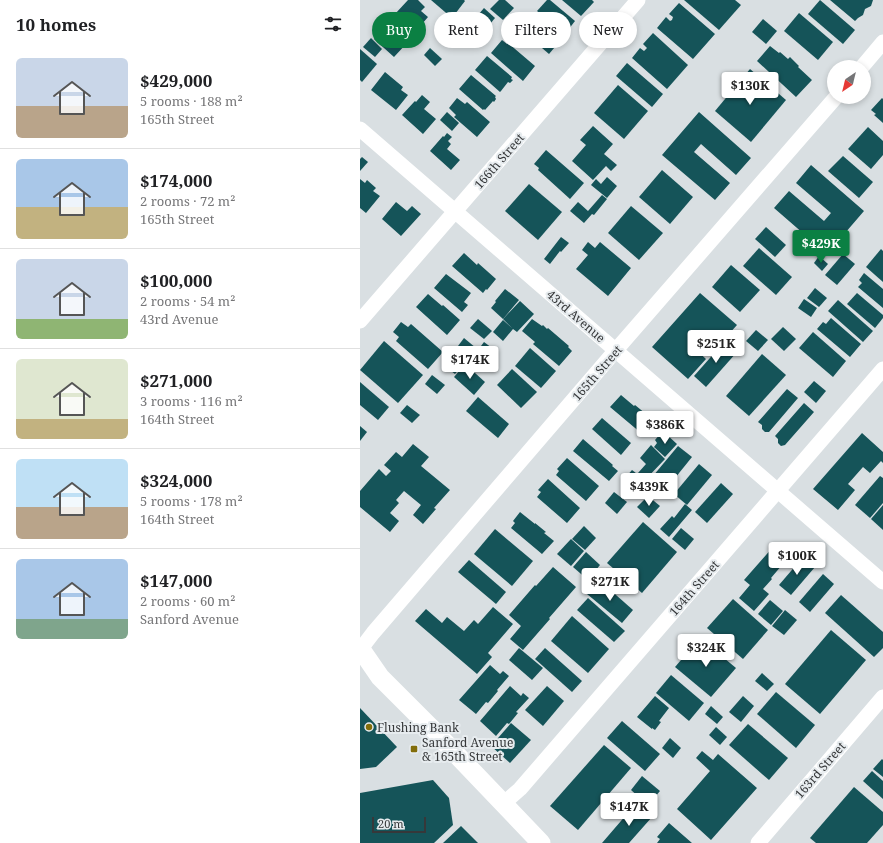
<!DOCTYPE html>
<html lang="en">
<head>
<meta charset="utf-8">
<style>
	body { margin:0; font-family:"Noto Serif",serif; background:#f2f2f2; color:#202124; height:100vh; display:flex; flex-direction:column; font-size:15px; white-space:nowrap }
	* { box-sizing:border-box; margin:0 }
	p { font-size:13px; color:#757577 }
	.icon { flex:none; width:22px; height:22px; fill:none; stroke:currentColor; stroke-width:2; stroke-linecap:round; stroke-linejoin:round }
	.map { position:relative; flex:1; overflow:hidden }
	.drawer { display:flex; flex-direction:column; background:#fff; width:360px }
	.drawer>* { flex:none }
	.guide { position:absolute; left:12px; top:12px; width:380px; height:36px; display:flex; gap:8px }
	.needle { width:26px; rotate:215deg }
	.tools { position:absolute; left:467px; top:60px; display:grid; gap:8px }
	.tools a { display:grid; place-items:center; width:44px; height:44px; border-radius:50%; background:#fff; box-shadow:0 2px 6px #0003; font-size:20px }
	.scale { position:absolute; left:12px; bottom:10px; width:54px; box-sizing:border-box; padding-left:4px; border:2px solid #36383a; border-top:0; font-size:11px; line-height:14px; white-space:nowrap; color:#36383a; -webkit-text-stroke:3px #e7ecef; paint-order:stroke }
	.price { position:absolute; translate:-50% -34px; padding:0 9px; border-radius:4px; background:#fff; color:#222; font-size:13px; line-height:26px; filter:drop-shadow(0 1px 2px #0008) }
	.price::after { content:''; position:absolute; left:50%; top:24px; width:12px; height:9px; margin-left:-6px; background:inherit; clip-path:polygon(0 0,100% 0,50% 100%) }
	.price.selected { background:#0b8043; color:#fff }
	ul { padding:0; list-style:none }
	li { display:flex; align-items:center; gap:12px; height:100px; padding:0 16px }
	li+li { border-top:1px solid #e0e0e0 }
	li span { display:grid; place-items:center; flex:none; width:112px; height:80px; border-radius:6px; color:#555 }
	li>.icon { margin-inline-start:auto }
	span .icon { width:48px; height:48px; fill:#fffc; stroke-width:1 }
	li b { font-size:17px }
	h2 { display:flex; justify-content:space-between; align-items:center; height:48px; padding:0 16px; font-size:17px }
	.chip { padding:0 14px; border-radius:18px; background:#fff; box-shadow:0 2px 6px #0003; font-size:14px; line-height:36px }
	.chip.selected { background:#0b8043; color:#fff }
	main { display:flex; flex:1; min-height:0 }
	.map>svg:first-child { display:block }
</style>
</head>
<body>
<main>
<section class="drawer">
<h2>10 homes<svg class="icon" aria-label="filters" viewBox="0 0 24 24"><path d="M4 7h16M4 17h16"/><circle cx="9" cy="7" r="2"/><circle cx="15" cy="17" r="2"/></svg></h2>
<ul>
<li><span style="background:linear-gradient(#c9d6e8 60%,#b9a48a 0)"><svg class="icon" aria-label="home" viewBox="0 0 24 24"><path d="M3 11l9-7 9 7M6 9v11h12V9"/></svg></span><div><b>$429,000</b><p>5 rooms · 188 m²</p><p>165th Street</p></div></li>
<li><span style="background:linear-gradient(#a9c7e8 60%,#c2b280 0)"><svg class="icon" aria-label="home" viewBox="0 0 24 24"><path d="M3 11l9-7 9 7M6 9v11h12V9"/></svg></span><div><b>$174,000</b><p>2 rooms · 72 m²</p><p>165th Street</p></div></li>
<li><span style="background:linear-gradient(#c9d6e8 75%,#8fb573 0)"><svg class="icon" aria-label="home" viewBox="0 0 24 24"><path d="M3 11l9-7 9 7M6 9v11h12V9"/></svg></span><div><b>$100,000</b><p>2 rooms · 54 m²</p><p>43rd Avenue</p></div></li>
<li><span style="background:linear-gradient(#dfe7d0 75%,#c2b280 0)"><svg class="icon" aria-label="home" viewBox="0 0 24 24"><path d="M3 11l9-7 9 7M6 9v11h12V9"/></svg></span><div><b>$271,000</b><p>3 rooms · 116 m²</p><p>164th Street</p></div></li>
<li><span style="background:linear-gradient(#bfe0f5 60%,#b9a48a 0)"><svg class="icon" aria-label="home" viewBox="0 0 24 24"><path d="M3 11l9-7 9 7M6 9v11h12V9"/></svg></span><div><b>$324,000</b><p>5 rooms · 178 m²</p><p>164th Street</p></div></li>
<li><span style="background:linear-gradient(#a9c7e8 75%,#7fa58c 0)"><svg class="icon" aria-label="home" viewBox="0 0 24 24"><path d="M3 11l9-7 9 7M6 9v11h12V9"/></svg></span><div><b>$147,000</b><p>2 rooms · 60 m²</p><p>Sanford Avenue</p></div></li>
</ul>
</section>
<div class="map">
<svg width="523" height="843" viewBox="0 0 523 843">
	<rect width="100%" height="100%" fill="#d9dfe2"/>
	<g fill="#155459">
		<polygon points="48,0 58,0 65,7 61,11 68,17 62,24 65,26 58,34 35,14"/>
		<polygon points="71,0 104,0 105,1 92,18"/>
		<polygon points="139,0 145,0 154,8 143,20 130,9"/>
		<polygon points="187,0 190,0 215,21 205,34 177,11"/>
		<polygon points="202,0 232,0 234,2 221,16"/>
		<polygon points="324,0 375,0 381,5 359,30"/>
		<polygon points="460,0 495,30 483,44 448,14"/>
		<polygon points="470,0 513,0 511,6 505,9 503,15 498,18 495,21"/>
		<polygon points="319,3 355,34 333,59 297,28 306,17 310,21 312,20 313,17 309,14"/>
		<polygon points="124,8 135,18 125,30 113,21"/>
		<polygon points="439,13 473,42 458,60 424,31"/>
		<polygon points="35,17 47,28 39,37 47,43 34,57 14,39"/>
		<polygon points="172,17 200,41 189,54 161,30"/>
		<polygon points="403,19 417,31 406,44 392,32"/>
		<polygon points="92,24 103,34 97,41 86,31"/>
		<polygon points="293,33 328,65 307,89 272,58 280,48 284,51 287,48 283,44"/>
		<polygon points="11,38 22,49 15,57 3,47"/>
		<polygon points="142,40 147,44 148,43 175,66 163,81 131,53"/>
		<polygon points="410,46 419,53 420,52 428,59 430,57 439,66 438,67 452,80 436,97 397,61"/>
		<polygon points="70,48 82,59 75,66 64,55"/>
		<polygon points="0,49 17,64 2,82 0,80"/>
		<polygon points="127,56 152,77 151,79 153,80 150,83 148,82 141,91 140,92 115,70"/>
		<polygon points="267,63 303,94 292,107 256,76"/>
		<polygon points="390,69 426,100 391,142 355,111"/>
		<polygon points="25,72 43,87 41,90 48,95 36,110 11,90"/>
		<polygon points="111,75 136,96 135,97 136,99 134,102 133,101 125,110 124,109 123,110 99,89"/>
		<polygon points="258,85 288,111 264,139 234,113"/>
		<polygon points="62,95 70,102 64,109 76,119 63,134 42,115 54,102 55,101 56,102"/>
		<polygon points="97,98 105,104 107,102 130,122 117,137 94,117 96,115 89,108"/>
		<polygon points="522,98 523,99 523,123 514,115 516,114 511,110"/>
		<polygon points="87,112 99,123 92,131 80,120"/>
		<polygon points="339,112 391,158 376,175 341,144 334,152 370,183 355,200 302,155"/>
		<polygon points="233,126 253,144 244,154 257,165 251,171 246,166 233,180 212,161 226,145 220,140"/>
		<polygon points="508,127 523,141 523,155 511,169 488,149"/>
		<polygon points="87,133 92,137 88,141 91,144 87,149 100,160 91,170 70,151 83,136 84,137"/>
		<polygon points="186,150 224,183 210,199 178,170 179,168 174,164"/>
		<polygon points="483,156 513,182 499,198 468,171"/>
		<polygon points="2,157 8,162 0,171 0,159"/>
		<polygon points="451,165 504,211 467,254 414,208 429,191 464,221 471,213 436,183"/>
		<polygon points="302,170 333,197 310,224 279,197"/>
		<polygon points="247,177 257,186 247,198 231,185 236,179 241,184"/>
		<polygon points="0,179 5,183 7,180 16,188 13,191 20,196 6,213 0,208"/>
		<polygon points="169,184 202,212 178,240 145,211"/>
		<polygon points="242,195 247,199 234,215 232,214 224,223 210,211 218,202 228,211"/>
		<polygon points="36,202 47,211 52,206 61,214 41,236 22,219"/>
		<polygon points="271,206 303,233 279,260 248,233"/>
		<polygon points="406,227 426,245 415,257 395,239"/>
		<polygon points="201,237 209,243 201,252 200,251 190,264 184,259"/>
		<polygon points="228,242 235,248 240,242 271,268 248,296 216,269 228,255 222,250"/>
		<polygon points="399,248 432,277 416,295 383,266"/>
		<polygon points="521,249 523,251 523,282 506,267"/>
		<polygon points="104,253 117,265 118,263 136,279 127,290 126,289 123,293 92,266"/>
		<polygon points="483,254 495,264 477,285 465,275"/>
		<polygon points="459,256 468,264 462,271 454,263"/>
		<polygon points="371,265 400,290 380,312 352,287"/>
		<polygon points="504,273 523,289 523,308 498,287 502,283 499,280"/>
		<polygon points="86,274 111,293 104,302 108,305 102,312 74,288"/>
		<polygon points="455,288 467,298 459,307 447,298"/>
		<polygon points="145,289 159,300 143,319 131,308 136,302 135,301"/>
		<polygon points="340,293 377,325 359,345 346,333 342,337 345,340 340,346 337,343 333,347 346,359 328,379 292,347"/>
		<polygon points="497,293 523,315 523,318 515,328 487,304"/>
		<polygon points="68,294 82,306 83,305 100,320 87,335 56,307"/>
		<polygon points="444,299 457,308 451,317 438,308"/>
		<polygon points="478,300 513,331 503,342 468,311"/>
		<polygon points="160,301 174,314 157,332 153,329 143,341 133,332 143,320 152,328 143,319"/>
		<polygon points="471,318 501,344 490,357 457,329 463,322 466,324"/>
		<polygon points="118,319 132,331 124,339 110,328"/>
		<polygon points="172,319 182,326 183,325 187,329 188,328 209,346 208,347 212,351 199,366 173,344 175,342 162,331"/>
		<polygon points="41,322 48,327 51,324 83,352 68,369 36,341 39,337 33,332"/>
		<polygon points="423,327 436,339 424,351 411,339"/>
		<polygon points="396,330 408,340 398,351 386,341"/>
		<polygon points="453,332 486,361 473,377 439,348"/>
		<polygon points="104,338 116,348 107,360 95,350"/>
		<polygon points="24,341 63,375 38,403 0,370"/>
		<polygon points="365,341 377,352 346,387 334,376"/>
		<polygon points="124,342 136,351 126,363 115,354"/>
		<polygon points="170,348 196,371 181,388 155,366"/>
		<polygon points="93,351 105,362 95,374 82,364"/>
		<polygon points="402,354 426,375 389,416 366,396"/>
		<polygon points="105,364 125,382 114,395 94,377"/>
		<polygon points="152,369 177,392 161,408 137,385"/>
		<polygon points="72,375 85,385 77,394 65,384"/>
		<polygon points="454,381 466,391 456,403 444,392"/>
		<polygon points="0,382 29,407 18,420 0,405"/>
		<polygon points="427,389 438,398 409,432 405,432 402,429 402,425 398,422"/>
		<polygon points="261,395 274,406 275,405 286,414 285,416 291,421 281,433 250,407"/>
		<polygon points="118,397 149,424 138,438 106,411"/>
		<polygon points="444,403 454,412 425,445 421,446 418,443 418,439 415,436"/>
		<polygon points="47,405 60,415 52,423 40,413"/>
		<polygon points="242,418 271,443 261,455 232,429"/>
		<polygon points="0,426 7,432 0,441"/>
		<polygon points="301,433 304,436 306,434 317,444 305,457 294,447 297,443 295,440"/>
		<polygon points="502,433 523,452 523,463 521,461 510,473 503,467 488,484 495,490 478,510 453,489"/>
		<polygon points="223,439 253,465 252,466 258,471 249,481 213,451"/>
		<polygon points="53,444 69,457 61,466 90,490 74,508 76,509 63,524 53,515 61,505 44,491 36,500 39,503 30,513 39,521 30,532 0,507 0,491 19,469 26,476 31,471 24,465 36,452 42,457"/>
		<polygon points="291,445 305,459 286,479 278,473 286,464 280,458"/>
		<polygon points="318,446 332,457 307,488 293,476"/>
		<polygon points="207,458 239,486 226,501 196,475 199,471 197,469"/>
		<polygon points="339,464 352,475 327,505 314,494"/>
		<polygon points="272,470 285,480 279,488 266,477"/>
		<polygon points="520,476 523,478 523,503 510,518 495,505"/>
		<polygon points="188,479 220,508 207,523 177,497 181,492 178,490"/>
		<polygon points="361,483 373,494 347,523 335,512"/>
		<polygon points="254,492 267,502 257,514 245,503"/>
		<polygon points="288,496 300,506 289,518 277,507"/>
		<polygon points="325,504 332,510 309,537 300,529 312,516 314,518"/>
		<polygon points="523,505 523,530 511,519"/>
		<polygon points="160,512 175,524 175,523 186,532 184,533 194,541 182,554 151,528 155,523 153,521"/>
		<polygon points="283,522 317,552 282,593 247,563"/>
		<polygon points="224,526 236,538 225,550 212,539"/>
		<polygon points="321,528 334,539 325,550 312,539"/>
		<polygon points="135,529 173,561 152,586 114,554"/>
		<polygon points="211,539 224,551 211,566 197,554"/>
		<polygon points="414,546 428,558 411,578 412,579 403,589 409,594 394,611 379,598 390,585 384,580"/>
		<polygon points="226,552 240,565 228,580 213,567"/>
		<polygon points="443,557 455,567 431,595 419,585"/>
		<polygon points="109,560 146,592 136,604 98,572"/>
		<polygon points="193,567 216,587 189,618 190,619 163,650 150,639 161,626 149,615 175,585 176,586"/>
		<polygon points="463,574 474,584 450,612 439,602"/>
		<polygon points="239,580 273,610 262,623 227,594"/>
		<polygon points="481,595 523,632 523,648 514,657 465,613"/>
		<polygon points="228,598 265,631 254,642 217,610"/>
		<polygon points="373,599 408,630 383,659 347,628"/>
		<polygon points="410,600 423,611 411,625 398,614"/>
		<polygon points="133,607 153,624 128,653 132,657 117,674 55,621 66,609 82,623 87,617 104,631 114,620 118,624"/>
		<polygon points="425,610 437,620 424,635 412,626"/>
		<polygon points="212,616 249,649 228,673 191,641"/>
		<polygon points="471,630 506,660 460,714 425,684"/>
		<polygon points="340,638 376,668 351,697 315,667"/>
		<polygon points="159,648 183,668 172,680 149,660"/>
		<polygon points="185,648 222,681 212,692 175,659"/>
		<polygon points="130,665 140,674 143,671 149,676 137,690 138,691 128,703 126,702 116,714 99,700"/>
		<polygon points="402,673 414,684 407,691 395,681"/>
		<polygon points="311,675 344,703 329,721 296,693"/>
		<polygon points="150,686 161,696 163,693 169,698 156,712 158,713 149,724 147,723 136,736 120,721"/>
		<polygon points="187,686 204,701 183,726 165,710"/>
		<polygon points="416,692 455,725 436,748 397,714"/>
		<polygon points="295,696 309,708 299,721 301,722 295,730 292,728 292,729 277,717"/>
		<polygon points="383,696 394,706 381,722 369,712"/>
		<polygon points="351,706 363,717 357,724 345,714"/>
		<polygon points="0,708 37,747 16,767 0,769"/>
		<polygon points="262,721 300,754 285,771 247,738"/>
		<polygon points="151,723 171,740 150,763 131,746"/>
		<polygon points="388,724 428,758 409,780 369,745"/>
		<polygon points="356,727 367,737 360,745 349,735"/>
		<polygon points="310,738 321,748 313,758 302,748"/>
		<polygon points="244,745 271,768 218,830 190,806"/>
		<polygon points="342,751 353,760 358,754 397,788 351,840 317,809 350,771 336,758"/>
		<polygon points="522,759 523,760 523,777 513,769"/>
		<polygon points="512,771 523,781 523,799 503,781"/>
		<polygon points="282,776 300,791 288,805 271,790"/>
		<polygon points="73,780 89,798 93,825 74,843 0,843 0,793"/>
		<polygon points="494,787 523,812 523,825 507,843 456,843 450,838"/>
		<polygon points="273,807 281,813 283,810 292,817 269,843 242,843"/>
		<polygon points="309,823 332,843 297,843 300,839 297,837"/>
		<polygon points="101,826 118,843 83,843"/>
	</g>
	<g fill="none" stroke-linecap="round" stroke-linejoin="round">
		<g stroke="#fff" stroke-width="15">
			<polyline points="502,67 523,42"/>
			<polyline points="0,129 523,582"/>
			<polyline points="0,321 278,0"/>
			<polyline points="0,650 13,633 256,350 476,97"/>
			<polyline points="143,804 160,789 523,369"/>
			<polyline points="398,843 523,697"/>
		</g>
		<polyline stroke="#fff" stroke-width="19" points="0,648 20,677 73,730 181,843"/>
	</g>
	<g fill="#826d0a" stroke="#e7ecef" stroke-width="1.5">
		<circle cx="9" cy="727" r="4"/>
		<rect x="50" y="745" width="8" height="8" rx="2"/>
	</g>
	<g text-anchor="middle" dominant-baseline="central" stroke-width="4" stroke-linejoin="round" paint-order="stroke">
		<g font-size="12" fill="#36383a" stroke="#e7ecef">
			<text transform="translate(139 161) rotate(-49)">166th Street</text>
			<text transform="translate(216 316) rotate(41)">43rd Avenue</text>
			<text transform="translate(237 373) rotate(-49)">165th Street</text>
			<text transform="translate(334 588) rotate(-49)">164th Street</text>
			<text transform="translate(460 770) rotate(-49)">163rd Street</text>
		</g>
		<g font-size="12" fill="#36383a" stroke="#e7ecef" text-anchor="start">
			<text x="17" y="727">Flushing Bank</text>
			<text x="62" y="742">Sanford Avenue<tspan x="62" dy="14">&amp; 165th Street</tspan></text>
		</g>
	</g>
</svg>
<div class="tools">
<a><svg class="needle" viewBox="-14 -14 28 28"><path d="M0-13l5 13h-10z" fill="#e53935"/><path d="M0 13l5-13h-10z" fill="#757577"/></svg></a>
</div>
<div class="scale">20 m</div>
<b class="price" style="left:390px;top:106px">$130K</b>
<b class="price selected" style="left:461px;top:264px">$429K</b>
<b class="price" style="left:356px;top:364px">$251K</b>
<b class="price" style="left:110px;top:380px">$174K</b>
<b class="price" style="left:305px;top:445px">$386K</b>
<b class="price" style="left:289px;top:507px">$439K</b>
<b class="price" style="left:437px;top:576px">$100K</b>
<b class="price" style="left:250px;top:602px">$271K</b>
<b class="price" style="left:346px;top:668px">$324K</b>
<b class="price" style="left:269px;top:827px">$147K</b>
<div class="guide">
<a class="chip selected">Buy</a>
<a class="chip">Rent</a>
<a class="chip">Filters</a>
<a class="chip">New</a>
</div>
</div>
</main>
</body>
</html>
